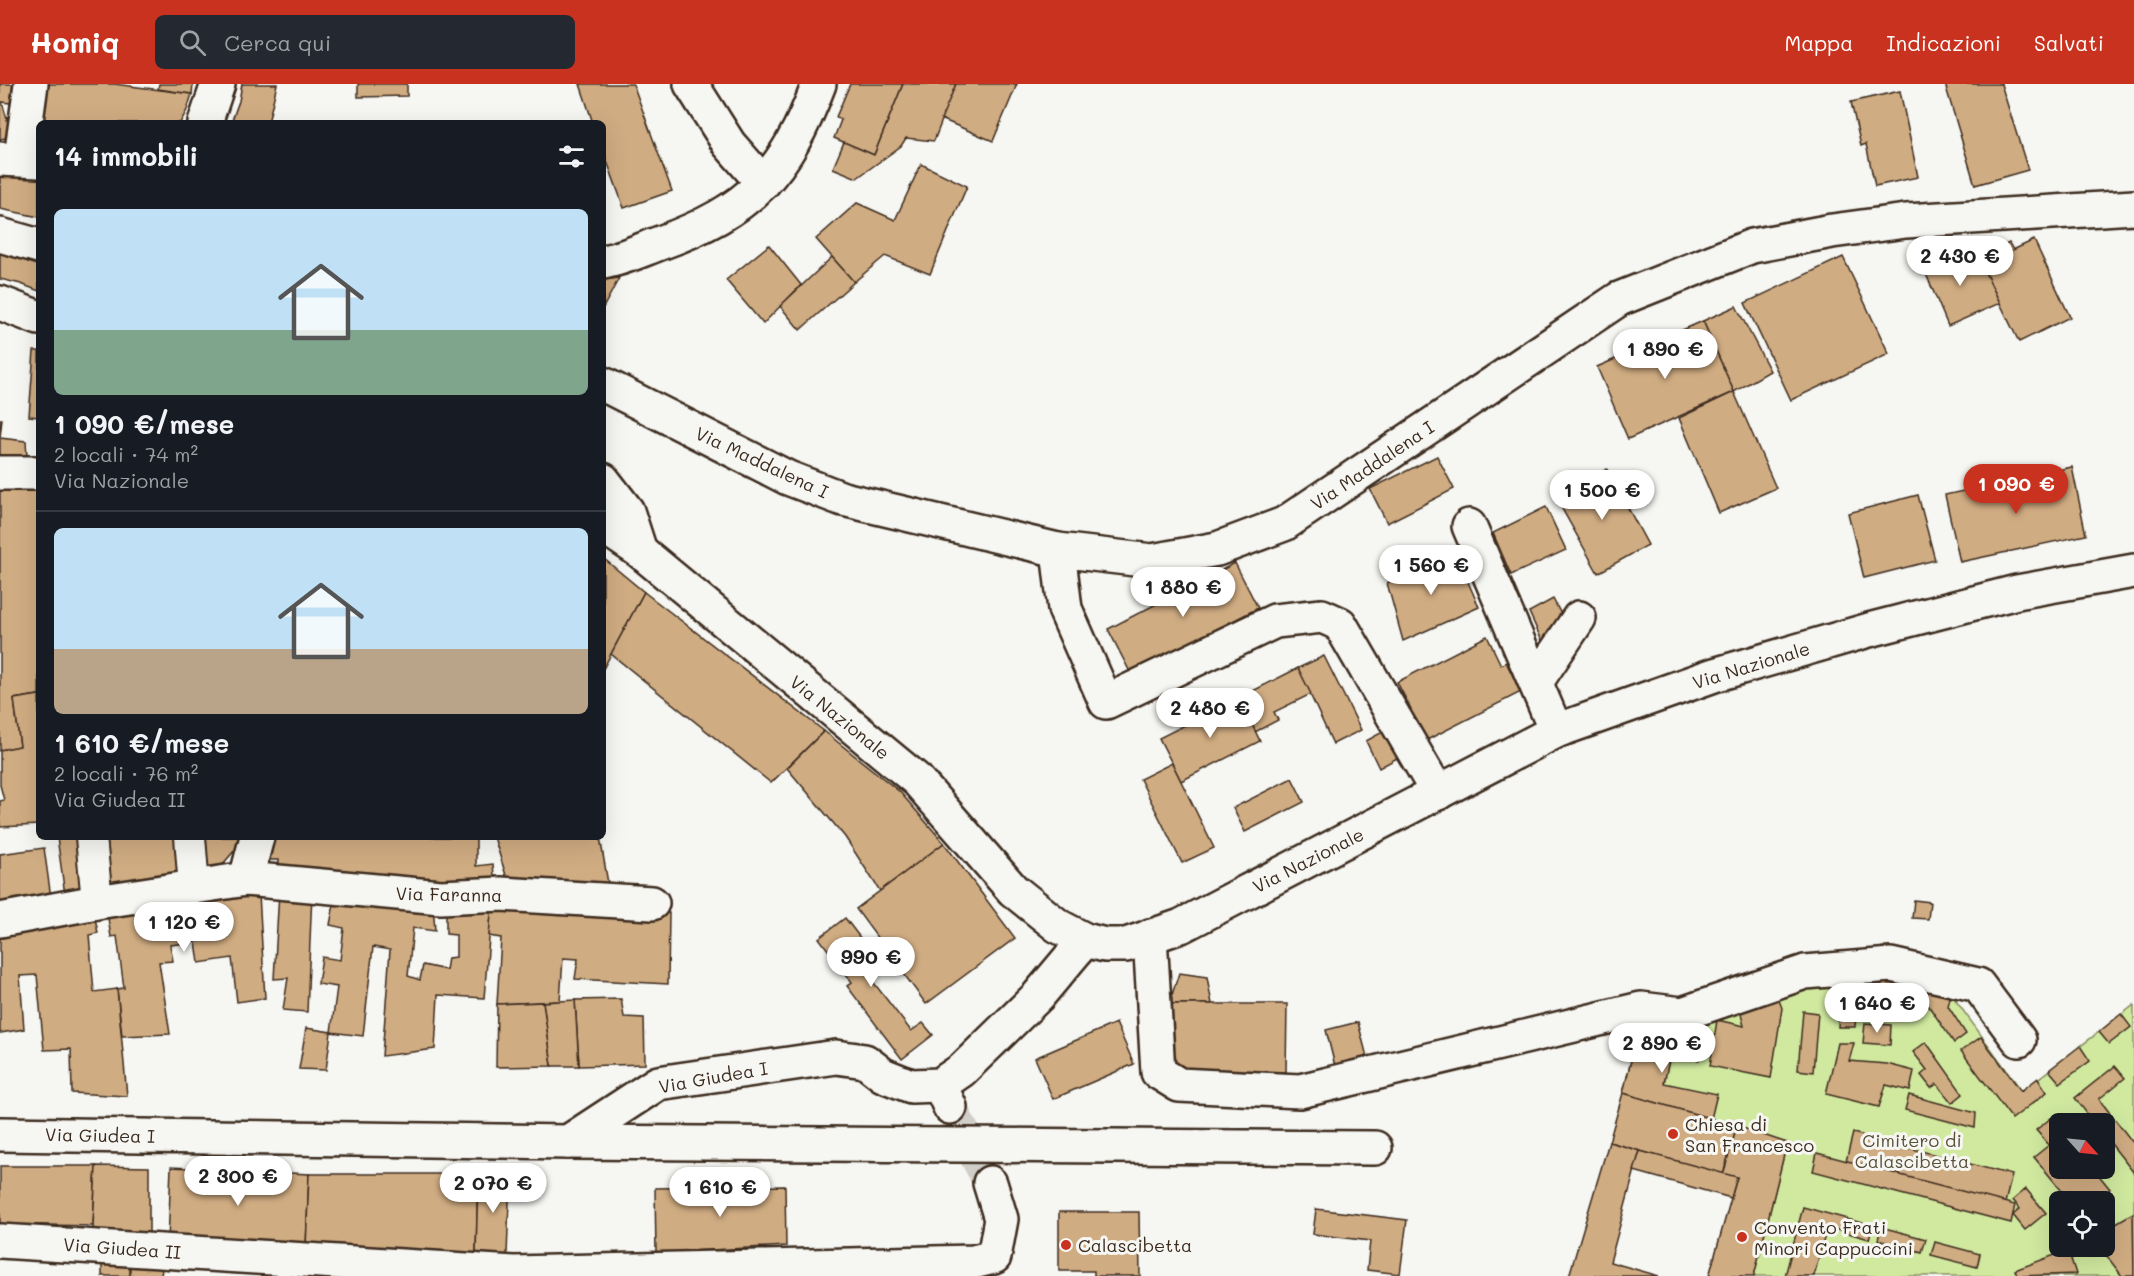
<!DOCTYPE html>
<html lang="it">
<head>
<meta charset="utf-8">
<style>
	body { margin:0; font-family:Mali,sans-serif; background:#242831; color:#f1f3f6; height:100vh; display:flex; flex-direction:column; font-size:22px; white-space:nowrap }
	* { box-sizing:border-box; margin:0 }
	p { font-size:20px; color:#9ea1a6 }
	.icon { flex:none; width:33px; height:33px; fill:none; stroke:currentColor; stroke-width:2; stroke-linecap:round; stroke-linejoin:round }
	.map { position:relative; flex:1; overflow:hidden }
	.side { position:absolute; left:36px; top:36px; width:570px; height:720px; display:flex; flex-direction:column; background:#171b24; border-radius:9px; box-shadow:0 6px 24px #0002 }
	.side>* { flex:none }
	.needle { width:39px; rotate:117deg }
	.fabs { position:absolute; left:2049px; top:1029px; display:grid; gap:12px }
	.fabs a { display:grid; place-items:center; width:66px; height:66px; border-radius:9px; background:#171b24; box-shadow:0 6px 24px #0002; font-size:30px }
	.price { position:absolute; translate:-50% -51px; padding:0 14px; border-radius:21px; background:#fff; color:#222; font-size:20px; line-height:39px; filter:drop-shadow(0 2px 3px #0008) }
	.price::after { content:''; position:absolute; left:50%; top:36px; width:18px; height:14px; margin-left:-9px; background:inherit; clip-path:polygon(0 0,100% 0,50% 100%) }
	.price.on { background:#c8321e; color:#fff }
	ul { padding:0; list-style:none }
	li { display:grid; align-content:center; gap:12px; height:318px; padding:0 18px }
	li+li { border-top:2px solid #363941 }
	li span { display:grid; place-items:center; height:186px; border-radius:9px; color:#555 }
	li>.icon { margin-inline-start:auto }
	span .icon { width:108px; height:108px; fill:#fffc; stroke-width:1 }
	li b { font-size:26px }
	h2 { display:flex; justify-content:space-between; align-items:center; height:72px; padding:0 18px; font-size:26px }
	header { display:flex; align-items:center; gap:36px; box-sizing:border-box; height:84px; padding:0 30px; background:#c8321e; color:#fff }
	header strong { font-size:28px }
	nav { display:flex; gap:33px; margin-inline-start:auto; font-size:21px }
	.search { width:420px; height:54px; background:#242831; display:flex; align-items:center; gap:15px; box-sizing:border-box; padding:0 21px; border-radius:9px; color:#9ea1a6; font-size:22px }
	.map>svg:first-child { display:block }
</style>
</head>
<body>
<header>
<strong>Homiq</strong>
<div class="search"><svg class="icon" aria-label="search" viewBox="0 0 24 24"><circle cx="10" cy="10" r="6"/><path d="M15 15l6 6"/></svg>Cerca qui</div>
<nav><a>Mappa</a><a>Indicazioni</a><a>Salvati</a></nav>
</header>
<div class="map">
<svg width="2134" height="1192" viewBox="0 0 2134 1192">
	<rect width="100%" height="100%" fill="#f6f6f2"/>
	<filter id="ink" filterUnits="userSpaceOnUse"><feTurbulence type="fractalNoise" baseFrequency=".0167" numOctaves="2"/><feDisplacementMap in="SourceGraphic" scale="12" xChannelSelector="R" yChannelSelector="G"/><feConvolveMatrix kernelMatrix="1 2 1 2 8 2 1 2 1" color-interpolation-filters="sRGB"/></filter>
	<g filter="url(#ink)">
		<path fill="#d0e99f" stroke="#868a5e" stroke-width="1.5" fill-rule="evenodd" d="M1807,896L1951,910L2022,1007L2134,921V1192H1754L1787,1059L1623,1009L1641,936ZM2060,1040H2104V1084H2060ZM2060,1118H2104V1162H2060Z"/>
		<g fill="#d0ac82" stroke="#3b2a1e" stroke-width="1.5">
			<polygon points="0,0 19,0 17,20 2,18 12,53 0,55"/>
			<polygon points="41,0 114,0 192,10 187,26 180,39 39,39"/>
			<polygon points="159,0 193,0 192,10 158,5"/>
			<polygon points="242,0 277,0 268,39 231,39 239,17"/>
			<polygon points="358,0 407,0 407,12 358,13"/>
			<polygon points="580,0 633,0 672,107 624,124 603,66 603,39 593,39"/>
			<polygon points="850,0 903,0 874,71 834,54 841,36 836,33"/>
			<polygon points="903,0 956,0 934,57 906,54 901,62 857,94 833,84 844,58 874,71"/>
			<polygon points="956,0 1017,0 993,57 941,35"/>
			<polygon points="1945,0 2001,0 2028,86 1975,101"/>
			<polygon points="1900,7 1918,93 1875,102 1866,60 1861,62 1851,18"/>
			<polygon points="921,80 967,102 930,190 885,172 854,198 816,155 857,119 895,136"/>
			<polygon points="0,91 39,91 39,133 0,125"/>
			<polygon points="2034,156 2070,233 2019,258 1976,170 1991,162 1993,167 2009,159 2013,166"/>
			<polygon points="769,161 801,201 763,240 726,196"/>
			<polygon points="0,167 39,182 39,207 21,200 0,195"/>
			<polygon points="1976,170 2000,219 1948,242 1921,178"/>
			<polygon points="832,173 854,198 800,246 780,222"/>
			<polygon points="1843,173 1889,270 1791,316 1745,219"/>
			<polygon points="619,194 603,224 603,196"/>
			<polygon points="1736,222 1770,287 1734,308 1703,237"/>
			<polygon points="1703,237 1734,308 1628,355 1597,283"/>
			<polygon points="34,267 39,267 39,333 29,332"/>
			<polygon points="1734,308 1776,404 1719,429 1679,334"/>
			<polygon points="0,335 2,335 0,354 26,357 27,373 0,374"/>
			<polygon points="1437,372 1454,405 1387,439 1370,405"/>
			<polygon points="2072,383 2086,451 1960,478 1945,411"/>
			<polygon points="1607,385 1648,461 1598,489 1556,414"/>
			<polygon points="0,406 38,406 39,411 39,611 14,615 20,662 0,666"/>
			<polygon points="1918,411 1935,476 1864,494 1848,429"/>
			<polygon points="1546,423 1566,466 1511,491 1493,449"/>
			<polygon points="1454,466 1479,523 1403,557 1387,499"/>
			<polygon points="603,474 644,508 603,585"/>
			<polygon points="1235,479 1258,524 1131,590 1108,545"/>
			<polygon points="644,508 824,647 771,699 611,570"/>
			<polygon points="1553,515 1563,534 1543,559 1529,528"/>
			<polygon points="1487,552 1501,581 1506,578 1521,608 1419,660 1404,629 1411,625 1397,598"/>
			<polygon points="1324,572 1361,646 1333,660 1298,584"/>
			<polygon points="1298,584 1311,610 1274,628 1278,636 1255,648 1239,614"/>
			<polygon points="39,611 39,741 0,743 0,717 4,716 0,701 0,666 20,662 14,615"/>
			<polygon points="1239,614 1260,657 1181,697 1159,654"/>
			<polygon points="1388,645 1401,672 1379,684 1366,657"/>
			<polygon points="824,647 900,708 944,759 880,807 845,753 787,684"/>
			<polygon points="1172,679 1214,764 1182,779 1140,695"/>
			<polygon points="1292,694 1304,718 1245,748 1233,724"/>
			<polygon points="57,753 84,753 89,808 65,811"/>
			<polygon points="98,753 183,753 187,791 103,805"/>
			<polygon points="198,753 241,753 241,759 222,781 199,786"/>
			<polygon points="273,753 476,753 476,782 493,780 495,802 278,790 279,776 269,776"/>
			<polygon points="494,753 600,753 609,805 509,801"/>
			<polygon points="944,759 1015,854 926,920 856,825"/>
			<polygon points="44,764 51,814 0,824 0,770"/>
			<polygon points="279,808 312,809 307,928 283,926 288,894 274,895"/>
			<polygon points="336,809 433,820 435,847 413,844 408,892 420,896 423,881 446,886 448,874 456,873 456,851 446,850 446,822 492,819 484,914 438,911 435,965 382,972 390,866 373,863 363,952 331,948 337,903 318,900 322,873 340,876 344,844 330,841"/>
			<polygon points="259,810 265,914 237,918 232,874 199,879 196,858 170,861 173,877 159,878 170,950 122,952 117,905 124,904 117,852 111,853 107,828"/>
			<polygon points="1914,816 1930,818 1928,835 1912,834"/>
			<polygon points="492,819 571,827 669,829 668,900 575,895 578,875 563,874 560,917 497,920 501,854 489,852"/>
			<polygon points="95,834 98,849 89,851 94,908 117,905 127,1012 72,1009 71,965 44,966 37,891 20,892 24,945 0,949 0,850"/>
			<polygon points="845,834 880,880 867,890 911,947 923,939 933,951 902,975 847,902 852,898 819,854"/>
			<polygon points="1179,889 1207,893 1212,920 1169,920"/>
			<polygon points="1890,895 1951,910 1948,922 1966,950 1954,959 1928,921 1888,910 1853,910 1853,896"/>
			<polygon points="1776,908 1782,924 1771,994 1710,982 1717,936 1744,942 1739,922"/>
			<polygon points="621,915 624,933 644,934 645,980 579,982 575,916"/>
			<polygon points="575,916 579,982 552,982 543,918"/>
			<polygon points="543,918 552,982 496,983 497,920"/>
			<polygon points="1169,920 1287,920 1286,988 1169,988"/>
			<polygon points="1803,927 1818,929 1813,988 1798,986"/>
			<polygon points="1839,930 1856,930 1855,943 1838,943"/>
			<polygon points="2121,930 2131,943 2109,960 2099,948"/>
			<polygon points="1641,936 1676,945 1664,999 1717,1010 1711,1035 1623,1009"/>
			<polygon points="1358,938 1367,973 1335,982 1326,946"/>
			<polygon points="1116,939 1134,980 1053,1015 1035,974"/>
			<polygon points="1865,939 1891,941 1890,961 1863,959"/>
			<polygon points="306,944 331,948 326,986 299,985"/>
			<polygon points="1683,949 1705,956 1699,976 1677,969"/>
			<polygon points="1981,953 2021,1007 2038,994 2047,1008 2012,1035 1961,967"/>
			<polygon points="1926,958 1963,1010 1952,1019 1937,1000 1931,1004 1921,991 1927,986 1913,968"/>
			<polygon points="1838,959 1854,959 1849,977 1887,980 1914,987 1910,1007 1886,1001 1879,1023 1826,1010"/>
			<polygon points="2080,962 2090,977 2060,999 2049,986"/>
			<polygon points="2115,982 2125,994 2099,1015 2134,1060 2134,1089 2104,1051 2104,1040 2095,1040 2075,1014"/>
			<polygon points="1623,1009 1737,1042 1723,1091 1609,1058"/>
			<polygon points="1909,1011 1976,1029 1975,1044 1905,1026"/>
			<polygon points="2051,1034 2060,1045 2060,1084 2093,1084 2110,1105 2095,1118 2071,1118 2034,1073 2049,1061 2036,1046"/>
			<polygon points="1737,1042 1787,1059 1754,1192 1709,1192 1737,1093 1723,1091"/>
			<polygon points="1853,1049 2012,1091 2005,1119 1846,1077"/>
			<polygon points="1609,1058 1640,1067 1610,1178 1659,1192 1569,1192"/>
			<polygon points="1640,1067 1737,1093 1731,1114 1634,1087"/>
			<polygon points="1817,1069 2015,1121 2011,1139 1813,1087"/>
			<polygon points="0,1082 96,1082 93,1142 0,1140"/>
			<polygon points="96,1082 149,1083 149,1155 95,1155 93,1142"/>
			<polygon points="171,1083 309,1090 306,1163 168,1158"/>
			<polygon points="309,1090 478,1090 476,1170 306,1163"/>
			<polygon points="478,1090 510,1091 507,1171 476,1170"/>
			<polygon points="785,1102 786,1162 656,1169 655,1104"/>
			<polygon points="2026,1105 2046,1129 2025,1146 2013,1131 2020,1125 2013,1116"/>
			<polygon points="1803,1123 1873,1142 1869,1155 1827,1143 1814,1192 1785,1192"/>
			<polygon points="1316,1125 1407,1136 1400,1190 1367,1186 1370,1157 1313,1150"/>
			<polygon points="1059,1128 1139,1128 1140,1192 1094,1192 1094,1187 1059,1187"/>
			<polygon points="2133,1129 2134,1192 2122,1192 2099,1162 2104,1162 2104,1146"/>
			<polygon points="1881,1143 1926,1155 1922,1168 1878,1156"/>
			<polygon points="1935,1158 1980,1170 1977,1183 1931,1171"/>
			<polygon points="2068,1166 2076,1190 2017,1192 2015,1186"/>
			<polygon points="102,1170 131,1171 130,1192 102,1192"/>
			<polygon points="130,1183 162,1184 161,1192 130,1192"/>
		</g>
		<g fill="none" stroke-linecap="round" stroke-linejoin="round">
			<polyline stroke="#d1cdc8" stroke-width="33" stroke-dasharray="33 16" stroke-linecap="butt" points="950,1023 990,1099"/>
			<g stroke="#3b2a1e" stroke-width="34">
				<g id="pedestrian">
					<polyline points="91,753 97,818"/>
					<polyline points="190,753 194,803"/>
				</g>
			</g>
			<g stroke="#3b2a1e" stroke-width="38">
				<g id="minor">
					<polyline points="691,0 729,60 763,99"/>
					<polyline points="205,39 218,0"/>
					<polyline points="21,74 31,0"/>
					<path d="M603,178C622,175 641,166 660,159C751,126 785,90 819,0"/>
					<polyline points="0,389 39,389"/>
					<polyline points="1469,442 1556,647"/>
					<polyline points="1058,466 1065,525 1106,618 1275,537 1322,532 1340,540 1438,709"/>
					<polyline points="1536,598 1579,534"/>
					<polyline points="246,795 441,813 501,810 652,819"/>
					<polyline points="1150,852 1158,988 1179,1001 1300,1007 1641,925 1682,930 1805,888 1891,881 1978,901 2019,956"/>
					<polyline points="940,1001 950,1023"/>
					<polyline points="568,1058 1375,1064"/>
					<polyline points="0,1157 514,1189 973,1178 994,1173 1001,1135 990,1099"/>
				</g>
			</g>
			<g stroke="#3b2a1e" stroke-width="38">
				<g id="tertiary">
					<polyline points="0,75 39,77"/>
					<polyline points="0,219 39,234"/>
					<polyline points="603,300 788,394 843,415 1058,466 1152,477 1217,465 1284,440 1619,215 1752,162 1832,147 1906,137 2134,123"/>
					<polyline points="603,396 627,427 640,467"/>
					<polyline points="0,836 97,818 246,795 257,753"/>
					<polyline points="0,1050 568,1058 658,999 836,973 865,977 883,991 911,1002 940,1001 962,986 1038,912 1085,856"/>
				</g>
			</g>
			<g stroke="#3b2a1e" stroke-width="38">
				<g id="secondary">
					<polyline points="0,151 39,162"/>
					<polyline points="603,442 640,467 917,696 1013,806 1058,842 1085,856 1105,861 1126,861 1181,842 1556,647 1714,591 1869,546 2017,508 2134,487"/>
				</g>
			</g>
			<use href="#pedestrian" stroke="#f6f6f2" stroke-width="30"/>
			<use href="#minor" stroke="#f6f6f2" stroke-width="33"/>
			<use href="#tertiary" stroke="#f6f6f2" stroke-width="33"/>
			<use href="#secondary" stroke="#f6f6f2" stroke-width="33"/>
		</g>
	</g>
	<g fill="#c8321e" stroke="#f6f6f2" stroke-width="2">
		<circle cx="1673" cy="1050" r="6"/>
		<circle cx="1742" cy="1153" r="6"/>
		<circle cx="1066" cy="1161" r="6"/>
	</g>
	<g text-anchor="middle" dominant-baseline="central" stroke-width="6" stroke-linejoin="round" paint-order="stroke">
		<g font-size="18" fill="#3b2a1e" stroke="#f6f6f2">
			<text transform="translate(762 378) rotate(25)">Via Maddalena I</text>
			<text transform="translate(1372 381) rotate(-34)">Via Maddalena I</text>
			<text transform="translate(1751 581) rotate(-17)">Via Nazionale</text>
			<text transform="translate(840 633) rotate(39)">Via Nazionale</text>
			<text transform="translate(1308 776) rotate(-27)">Via Nazionale</text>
			<text transform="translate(449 810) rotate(1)">Via Faranna</text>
			<text transform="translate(713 993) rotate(-10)">Via Giudea I</text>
			<text transform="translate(100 1051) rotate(1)">Via Giudea I</text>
			<text transform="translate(122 1164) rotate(4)">Via Giudea II</text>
		</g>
		<g font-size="18" fill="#3b2a1e" stroke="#f6f6f2" text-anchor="start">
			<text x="1685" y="1040">Chiesa di<tspan x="1685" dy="21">San Francesco</tspan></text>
			<text x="1754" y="1143">Convento Frati<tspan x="1754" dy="21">Minori Cappuccini</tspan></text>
			<text x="1078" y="1161">Calascibetta</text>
		</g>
		<g font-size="18" fill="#595038" stroke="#f6f6f2">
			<text x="1912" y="1056">Cimitero di<tspan x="1912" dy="21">Calascibetta</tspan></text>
		</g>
	</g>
</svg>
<div class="fabs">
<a><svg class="needle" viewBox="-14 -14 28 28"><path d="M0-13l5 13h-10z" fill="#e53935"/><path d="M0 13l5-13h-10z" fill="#9ea1a6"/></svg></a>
<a><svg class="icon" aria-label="locate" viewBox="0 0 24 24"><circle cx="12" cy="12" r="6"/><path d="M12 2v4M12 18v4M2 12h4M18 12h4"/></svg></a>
</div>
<b class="price" style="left:1960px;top:203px">2 430 €</b>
<b class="price" style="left:1665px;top:296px">1 890 €</b>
<b class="price on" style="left:2016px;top:431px">1 090 €</b>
<b class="price" style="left:1602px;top:437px">1 500 €</b>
<b class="price" style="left:1431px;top:512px">1 560 €</b>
<b class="price" style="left:1183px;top:534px">1 880 €</b>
<b class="price" style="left:1210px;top:655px">2 480 €</b>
<b class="price" style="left:184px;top:869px">1 120 €</b>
<b class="price" style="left:871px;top:904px">990 €</b>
<b class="price" style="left:1877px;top:950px">1 640 €</b>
<b class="price" style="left:1662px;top:990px">2 890 €</b>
<b class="price" style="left:238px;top:1123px">2 300 €</b>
<b class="price" style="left:493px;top:1130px">2 070 €</b>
<b class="price" style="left:720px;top:1134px">1 610 €</b>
<section class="side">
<h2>14 immobili<svg class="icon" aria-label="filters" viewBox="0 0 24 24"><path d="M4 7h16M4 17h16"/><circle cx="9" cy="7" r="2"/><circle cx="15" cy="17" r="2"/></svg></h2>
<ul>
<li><span style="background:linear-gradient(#bfe0f5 65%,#7fa58c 0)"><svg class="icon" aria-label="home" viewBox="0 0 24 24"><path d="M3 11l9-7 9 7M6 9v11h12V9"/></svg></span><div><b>1 090 €/mese</b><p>2 locali · 74 m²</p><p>Via Nazionale</p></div></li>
<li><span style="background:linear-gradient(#bfe0f5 65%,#b9a48a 0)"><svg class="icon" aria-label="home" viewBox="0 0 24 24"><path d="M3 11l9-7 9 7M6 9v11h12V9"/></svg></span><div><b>1 610 €/mese</b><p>2 locali · 76 m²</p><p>Via Giudea II</p></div></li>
</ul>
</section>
</div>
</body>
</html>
